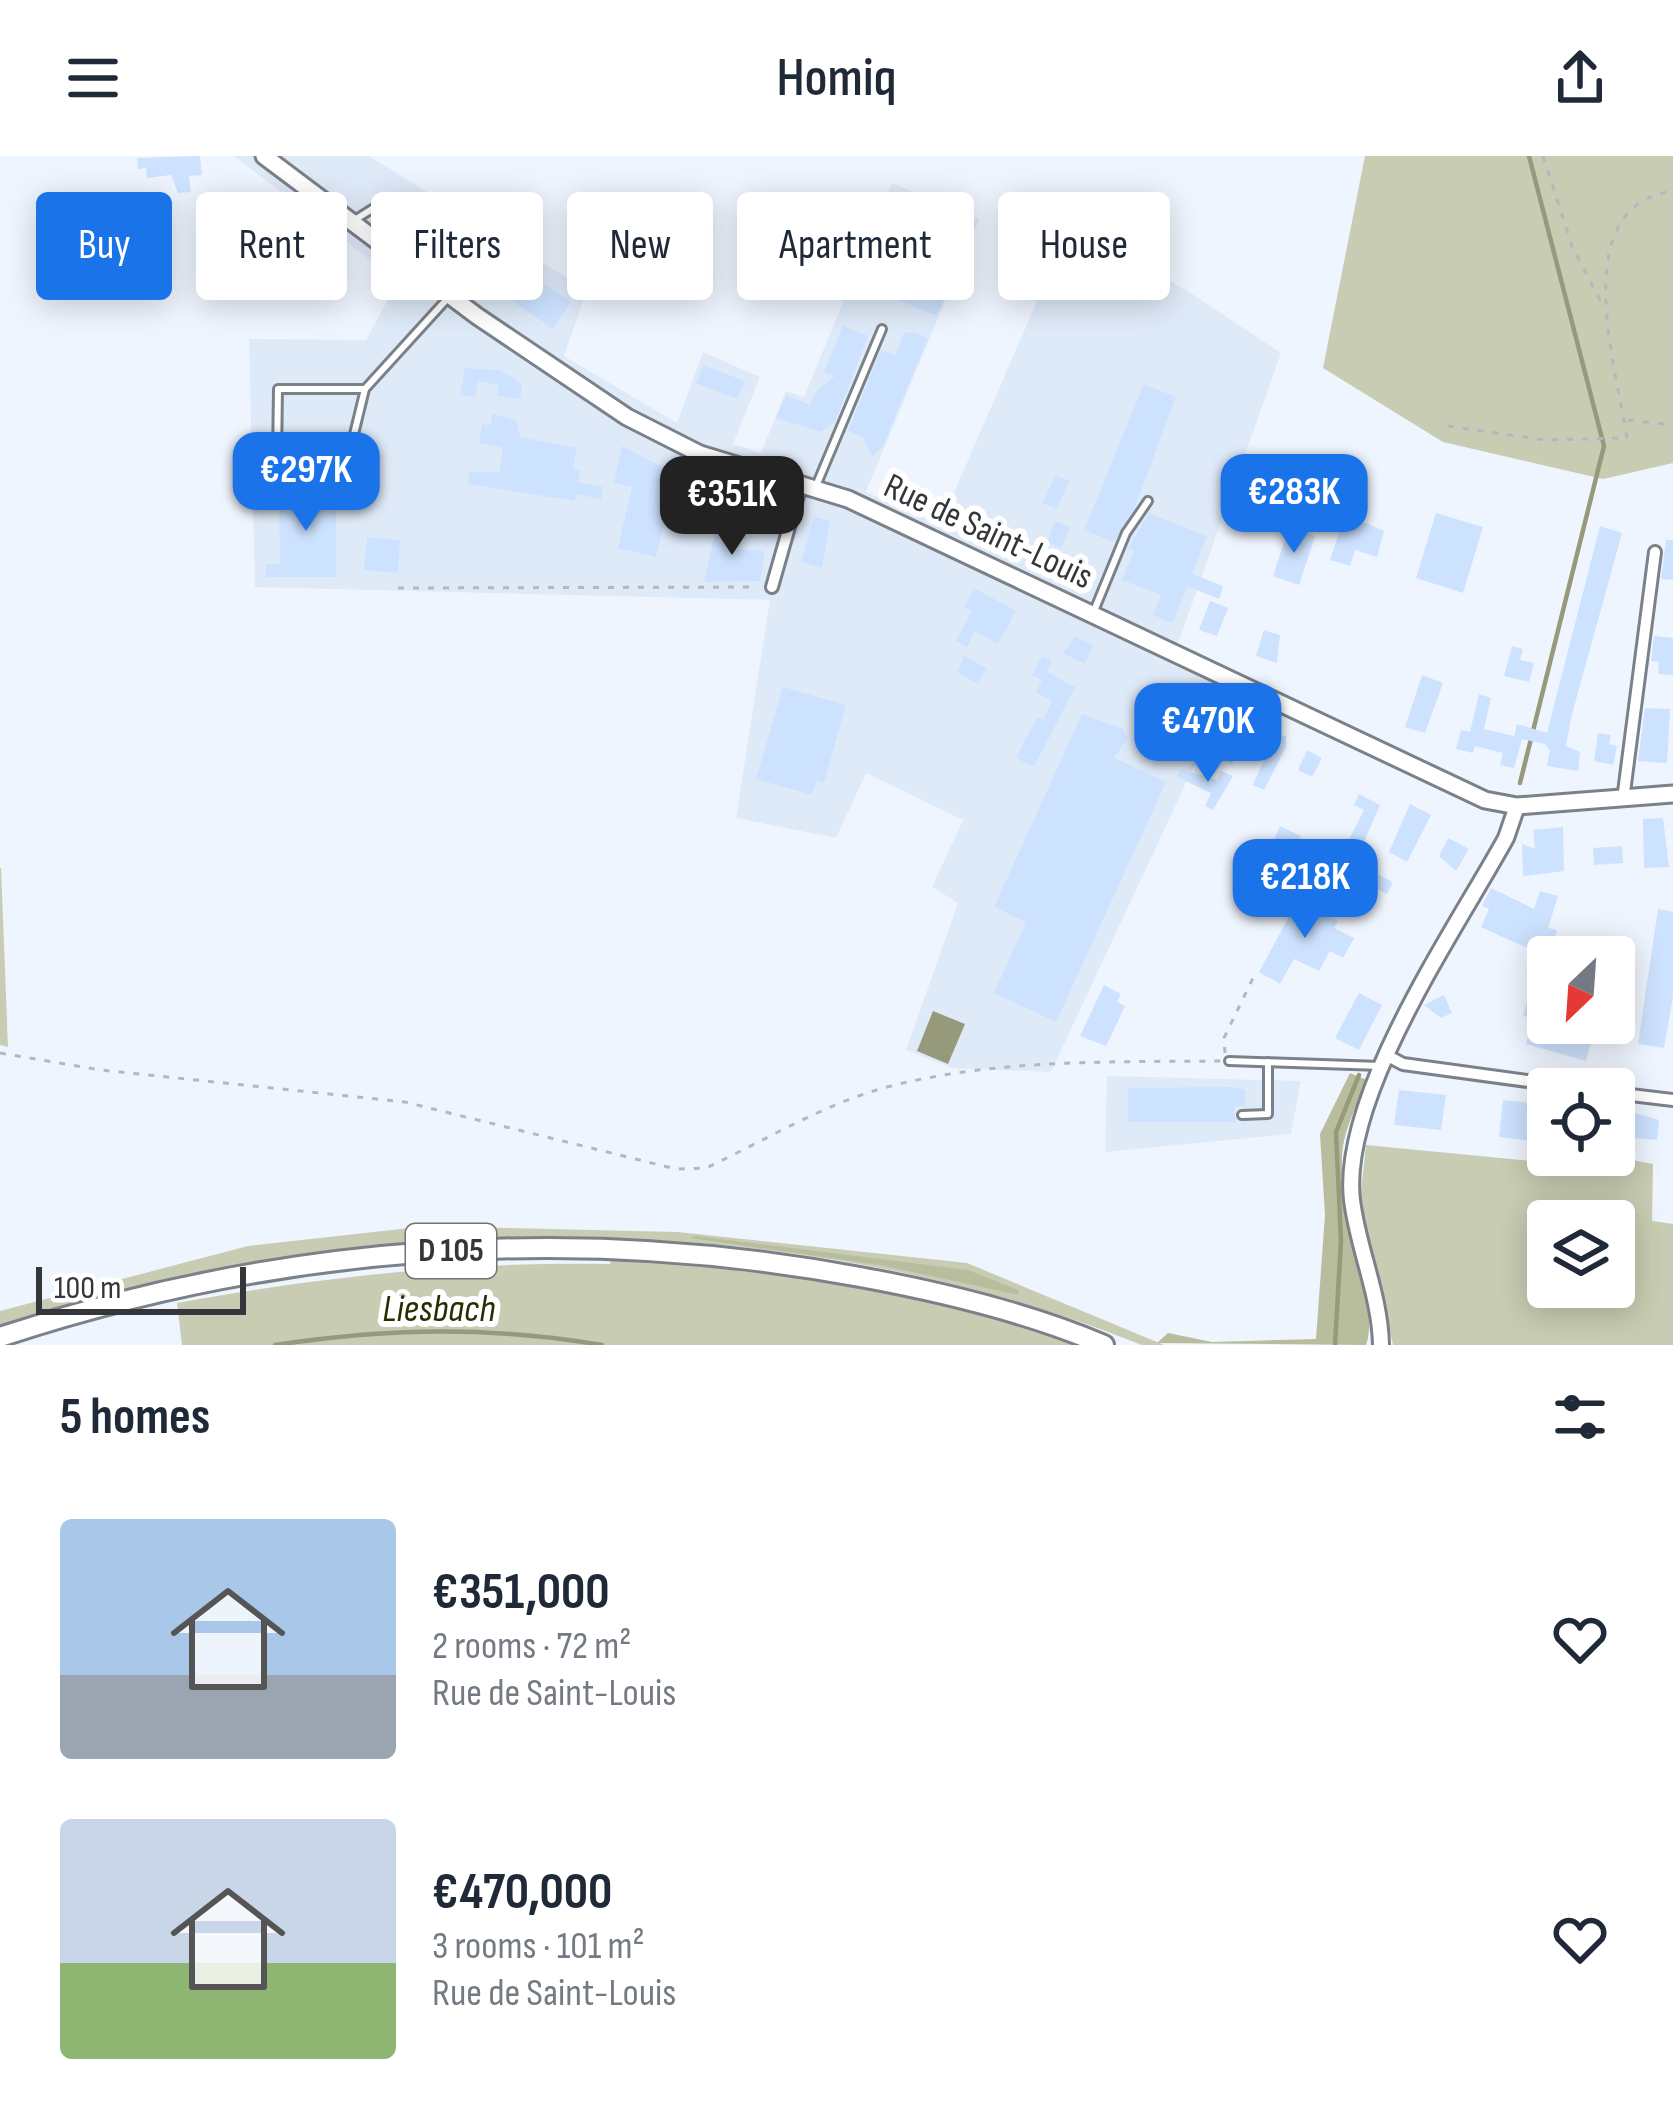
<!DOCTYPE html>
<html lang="en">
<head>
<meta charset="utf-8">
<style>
	body { margin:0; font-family:"Sofia Sans Condensed",sans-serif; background:#f6f6f7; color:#1f2937; height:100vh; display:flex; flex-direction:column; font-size:45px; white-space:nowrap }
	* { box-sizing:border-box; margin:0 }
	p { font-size:39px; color:#747a83 }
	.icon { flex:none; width:66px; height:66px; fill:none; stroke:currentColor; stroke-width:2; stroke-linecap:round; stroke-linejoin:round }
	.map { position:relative; height:1189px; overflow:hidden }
	.side { display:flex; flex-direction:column; background:#fff; flex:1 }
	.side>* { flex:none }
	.hud { position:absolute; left:36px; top:36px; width:1602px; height:108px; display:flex; gap:24px }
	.needle { width:78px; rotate:205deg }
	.controls { position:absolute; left:1527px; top:780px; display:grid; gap:24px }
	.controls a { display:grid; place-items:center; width:108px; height:108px; border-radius:12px; background:#fff; box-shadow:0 6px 30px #0003; font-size:60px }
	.scale { position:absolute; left:36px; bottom:30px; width:210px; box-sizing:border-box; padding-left:12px; border:6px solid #343639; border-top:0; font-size:33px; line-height:42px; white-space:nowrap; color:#343639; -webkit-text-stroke:9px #fff; paint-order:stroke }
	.price { position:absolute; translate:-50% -102px; padding:0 27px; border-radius:24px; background:#1a73e8; color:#fff; font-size:39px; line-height:78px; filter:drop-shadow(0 3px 6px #0008) }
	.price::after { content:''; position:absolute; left:50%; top:72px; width:36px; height:27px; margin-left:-18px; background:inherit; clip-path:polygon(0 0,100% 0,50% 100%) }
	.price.active { background:#222; color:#fff }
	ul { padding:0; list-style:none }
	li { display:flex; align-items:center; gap:36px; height:300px; padding:0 60px }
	li span { display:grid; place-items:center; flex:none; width:336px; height:240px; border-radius:12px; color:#555 }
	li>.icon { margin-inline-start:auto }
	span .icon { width:144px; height:144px; fill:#fffc; stroke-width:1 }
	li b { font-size:51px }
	h2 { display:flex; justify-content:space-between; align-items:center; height:144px; padding:0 60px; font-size:51px }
	.pill { padding:0 42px; border-radius:12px; background:#fff; box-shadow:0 6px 30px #0003; font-size:42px; line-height:108px }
	.pill.active { background:#1a73e8; color:#fff }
	header { display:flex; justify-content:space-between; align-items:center; height:156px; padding:0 60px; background:#fff; font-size:54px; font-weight:600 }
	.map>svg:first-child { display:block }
</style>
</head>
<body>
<header><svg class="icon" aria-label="menu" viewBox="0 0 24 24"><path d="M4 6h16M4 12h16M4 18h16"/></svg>Homiq<svg class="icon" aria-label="share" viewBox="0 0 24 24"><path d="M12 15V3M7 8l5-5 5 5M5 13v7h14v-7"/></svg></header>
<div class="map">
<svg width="1673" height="1189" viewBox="0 0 1673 1189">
	<rect width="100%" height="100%" fill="#eff5fe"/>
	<g fill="#dfeaf9">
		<polygon points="234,0 369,0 587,134 564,200 677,267 703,196 760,221 733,288 761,297 786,235 804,241 892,27 979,63 866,336 940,369 1069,71 1186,134 1281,197 1175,496 1229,535 1051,916 952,912 906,894 958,747 932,731 963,664 866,617 836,682 736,662 770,444 255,431 249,183 366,184 398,125"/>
		<polygon points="1107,920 1301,925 1291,978 1105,996"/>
	</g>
	<g fill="#c8ccb2" fill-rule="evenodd">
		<polygon points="1365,0 1673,0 1673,307 1603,323 1443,286 1323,212"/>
		<polygon points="0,712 1,712 8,891 0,889"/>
		<path d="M1366,989L1562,1008L1564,999H1607L1653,1008L1652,1065L1673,1068V1189H1393L1360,1045ZM1548,1065H1614V1131H1548Z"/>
		<path d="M428,1070L678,1076L967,1107L1164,1189H1142C780,1044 366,1054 0,1172V1155L248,1090Z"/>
		<path d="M612,1101C771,1112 925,1137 1077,1189H182L177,1147C328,1120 457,1106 610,1108Z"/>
	</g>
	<g fill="#b8bd9d">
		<path d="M1350,917L1367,924C1360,943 1348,965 1344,985C1331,1045 1382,1146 1366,1189L1157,1187L1168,1177L1212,1186L1316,1183L1325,1059L1320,978Z"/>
		<polygon points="695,1080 968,1114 1018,1134 1019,1139 880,1109 690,1082"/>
	</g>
	<polygon fill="#969a7b" points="933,855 965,868 948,908 917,895"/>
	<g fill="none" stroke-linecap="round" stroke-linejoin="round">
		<g stroke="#969a7b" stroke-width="4.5">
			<polyline points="1520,627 1604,290 1529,0"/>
			<path d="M275,1189C388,1172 490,1170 602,1189"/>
			<polyline points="1335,1189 1341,1085 1336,976 1359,919"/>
		</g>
	</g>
	<g fill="#cde2fe">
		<polygon points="200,0 202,19 189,20 191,36 178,37 171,19 147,22 146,12 138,13 137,2"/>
		<polygon points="455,79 486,100 491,93 571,146 553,173 451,103 456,96 447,91"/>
		<polygon points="899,116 947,136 937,160 889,140"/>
		<polygon points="843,170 868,180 835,266 821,276 776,262 786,239 810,249 817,234 835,220 824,216"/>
		<polygon points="913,176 928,182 883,290 872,301 863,281 848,275 881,194 895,199 904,177"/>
		<polygon points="703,209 745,225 738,243 696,227"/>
		<polygon points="465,212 499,214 512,221 522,229 520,243 497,240 499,229 478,225 475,241 460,239"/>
		<polygon points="1144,228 1176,241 1135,351 1114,386 1084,374"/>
		<polygon points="492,258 516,264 520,281 577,292 573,312 581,314 578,326 603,331 601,343 576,338 575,345 468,328 469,316 499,316 503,292 479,287 482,268 491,269"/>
		<polygon points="622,290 684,322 680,341 671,339 656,401 618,392 632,331 614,327"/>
		<polygon points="1301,305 1336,317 1326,347 1290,336"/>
		<polygon points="1055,319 1069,325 1057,353 1043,347"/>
		<polygon points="279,331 336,336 336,421 266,421 266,408 280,408"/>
		<polygon points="719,357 733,360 726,393 765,395 760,425 704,426"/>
		<polygon points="1149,357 1207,380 1192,418 1223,430 1219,443 1187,430 1173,467 1153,459 1161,439 1122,424 1134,394 1128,392"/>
		<polygon points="1436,357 1483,371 1463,437 1416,422"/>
		<polygon points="814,361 830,365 822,412 801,406"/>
		<polygon points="1353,361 1384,375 1377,401 1355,394 1350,410 1330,404 1342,367"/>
		<polygon points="1055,365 1070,371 1061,392 1047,386"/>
		<polygon points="1600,370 1622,377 1571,562 1566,590 1580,596 1578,615 1547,610 1550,594 1545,588 1522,583 1514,612 1500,609 1503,597 1475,590 1473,597 1456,593 1461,574 1470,576 1479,538 1491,542 1484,573 1514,580 1517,568 1547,577"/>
		<polygon points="1289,371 1315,380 1299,429 1273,420"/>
		<polygon points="367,381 400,384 398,417 364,414"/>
		<polygon points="1666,384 1673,384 1673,424 1661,423"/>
		<polygon points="974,432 1016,455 998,488 975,475 967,491 956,485 972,455 964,451"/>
		<polygon points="1210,445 1228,452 1217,480 1199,474"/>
		<polygon points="1264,474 1280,479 1277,507 1256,500"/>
		<polygon points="1075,480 1093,490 1085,508 1063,497"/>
		<polygon points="1654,480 1673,482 1673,519 1658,518 1659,506 1651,505"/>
		<polygon points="1512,490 1523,493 1520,504 1534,507 1529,526 1504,520"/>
		<polygon points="964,500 987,512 978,528 957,516"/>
		<polygon points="1042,500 1052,505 1047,516 1075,531 1034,611 1016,602 1037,561 1043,564 1052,545 1036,536 1042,524 1032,519"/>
		<polygon points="1422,519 1443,527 1425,577 1405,571"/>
		<polygon points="783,531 846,549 824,627 816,625 812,639 756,623"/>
		<polygon points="1645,552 1670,553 1667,607 1638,605"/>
		<polygon points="1082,558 1123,573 1127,583 1114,602 1166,626 1056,866 994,837 1026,766 994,751"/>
		<polygon points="1231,571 1246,578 1232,608 1217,600"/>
		<polygon points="1598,577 1611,579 1609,588 1617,590 1613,609 1594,605"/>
		<polygon points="1274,580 1286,580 1286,591 1264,634 1253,629"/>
		<polygon points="1307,594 1322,602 1312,621 1298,614"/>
		<polygon points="1181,613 1217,624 1221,615 1233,620 1213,654 1205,650 1211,637 1177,621"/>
		<polygon points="1359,638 1380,649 1357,702 1343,695 1364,654 1354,649"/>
		<polygon points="1410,648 1431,659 1407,706 1389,696"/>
		<polygon points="1663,662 1669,711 1644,712 1643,663"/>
		<polygon points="1280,670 1301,680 1287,709 1267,699"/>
		<polygon points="1563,671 1564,715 1523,720 1522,688 1535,693 1533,674"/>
		<polygon points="1448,682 1469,693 1456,715 1439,700"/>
		<polygon points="1622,690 1623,707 1594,709 1593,692"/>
		<polygon points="1370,715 1393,726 1387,738 1365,726"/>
		<polygon points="1256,729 1270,736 1262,753 1248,745"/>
		<polygon points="1491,732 1534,753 1540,735 1558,740 1548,772 1557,774 1554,784 1602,801 1546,801 1481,771 1489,753 1482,750"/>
		<polygon points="1298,744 1329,752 1325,759 1338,765 1334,772 1354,782 1343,802 1330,795 1319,815 1294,803 1280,828 1259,816"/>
		<polygon points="1658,753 1673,756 1673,841 1664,892 1638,888"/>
		<polygon points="1104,829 1121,838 1117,846 1125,850 1106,890 1080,880"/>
		<polygon points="1530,833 1548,838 1548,867 1596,867 1586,905 1526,888 1533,862 1523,860"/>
		<polygon points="1359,837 1382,849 1359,894 1335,882"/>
		<polygon points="1444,839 1452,857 1441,862 1424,849"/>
		<polygon points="1233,931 1245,934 1245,950 1234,950 1235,966 1128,966 1128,932"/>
		<polygon points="1399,934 1446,939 1441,974 1394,969"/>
		<polygon points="1503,944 1548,949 1548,987 1499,981"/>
		<polygon points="1628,955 1659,964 1657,984 1623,981"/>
	</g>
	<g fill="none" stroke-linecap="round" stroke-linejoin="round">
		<g stroke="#7b8188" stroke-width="12">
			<g id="service">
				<polyline points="353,65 380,48 440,92 431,121"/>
				<polyline points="365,233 347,307 277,304 278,233 365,233 447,143"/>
				<polyline points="816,330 882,173"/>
				<polyline points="1094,455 1126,377 1148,345"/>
				<polyline points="1229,905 1381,910"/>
				<polyline points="1242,959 1268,958 1268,906"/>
			</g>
		</g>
		<g stroke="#7b8188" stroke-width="16">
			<g id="minor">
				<polyline points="772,431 801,329"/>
				<polyline points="1623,644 1655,396"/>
				<polyline points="1386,899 1403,908 1586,933"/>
				<polyline points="1614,937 1673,944"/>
			</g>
		</g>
		<g stroke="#7b8188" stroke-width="20">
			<path id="tertiary" d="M1381,1189C1380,1139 1358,1093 1352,1044C1340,940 1456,773 1506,682L1517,650"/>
		</g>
		<g stroke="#7b8188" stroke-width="21">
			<polyline id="secondary" points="264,0 477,160 627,261 700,298 848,343 1485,644 1517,650 1673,638"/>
		</g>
		<g stroke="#7b8188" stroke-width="24">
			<path id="primary" d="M0,1181C278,1089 572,1067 860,1121C942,1136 1027,1156 1104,1189"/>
		</g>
		<g stroke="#b3b8bf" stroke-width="3" stroke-dasharray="6 9" stroke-linecap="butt">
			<polyline points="1543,0 1572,90 1602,148"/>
			<polyline points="1628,264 1673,269"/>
			<path d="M1448,270L1545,284L1627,282C1617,214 1565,49 1673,35"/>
			<polyline points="398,432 758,431"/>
			<path d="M0,897L101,914L405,946L676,1013L706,1012C766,984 827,946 891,930C997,903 1113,906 1222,905"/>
			<polyline points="1225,897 1224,882 1253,822"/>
		</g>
		<use href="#service" stroke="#fff" stroke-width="6"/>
		<use href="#minor" stroke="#fff" stroke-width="10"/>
		<use href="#tertiary" stroke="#fff" stroke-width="14"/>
		<use href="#secondary" stroke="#fff" stroke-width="15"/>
		<use href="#primary" stroke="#fff" stroke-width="18"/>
	</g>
	<g text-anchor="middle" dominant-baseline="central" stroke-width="12" stroke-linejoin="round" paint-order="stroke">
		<rect fill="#fff" stroke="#717274" stroke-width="3" x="406" y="1068" width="90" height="54" rx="9"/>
		<g font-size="33" font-weight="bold" fill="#343639">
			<text x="451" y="1095">D 105</text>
		</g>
		<g font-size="36" fill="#343639" stroke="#fff">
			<text transform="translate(988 376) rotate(25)">Rue de Saint-Louis</text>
		</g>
		<g font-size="39" font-style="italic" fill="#2a2d04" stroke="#fff">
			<text x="439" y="1153">Liesbach</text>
		</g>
	</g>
</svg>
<div class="controls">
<a><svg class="needle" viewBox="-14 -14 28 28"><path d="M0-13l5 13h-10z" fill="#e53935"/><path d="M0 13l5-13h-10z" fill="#747a83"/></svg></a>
<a><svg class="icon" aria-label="locate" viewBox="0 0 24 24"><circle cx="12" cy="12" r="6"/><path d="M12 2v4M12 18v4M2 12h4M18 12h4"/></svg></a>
<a><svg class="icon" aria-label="layers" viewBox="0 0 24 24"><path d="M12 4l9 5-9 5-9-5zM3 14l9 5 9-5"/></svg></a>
</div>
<div class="scale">100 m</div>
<b class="price" style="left:306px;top:378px">€297K</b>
<b class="price" style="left:1294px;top:400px">€283K</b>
<b class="price active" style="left:732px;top:402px">€351K</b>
<b class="price" style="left:1208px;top:629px">€470K</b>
<b class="price" style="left:1305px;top:785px">€218K</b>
<div class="hud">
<a class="pill active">Buy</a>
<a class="pill">Rent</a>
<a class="pill">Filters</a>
<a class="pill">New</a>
<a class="pill">Apartment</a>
<a class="pill">House</a>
</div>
</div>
<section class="side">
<h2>5 homes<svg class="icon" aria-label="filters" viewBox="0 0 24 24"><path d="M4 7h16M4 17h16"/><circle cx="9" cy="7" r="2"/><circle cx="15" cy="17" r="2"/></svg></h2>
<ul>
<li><span style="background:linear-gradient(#a9c7e8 65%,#9aa5b1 0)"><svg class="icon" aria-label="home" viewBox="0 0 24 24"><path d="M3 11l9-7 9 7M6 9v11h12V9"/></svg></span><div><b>€351,000</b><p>2 rooms · 72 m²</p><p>Rue de Saint-Louis</p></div><svg class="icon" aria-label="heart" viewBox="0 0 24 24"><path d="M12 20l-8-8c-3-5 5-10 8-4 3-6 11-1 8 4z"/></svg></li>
<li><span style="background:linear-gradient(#c9d6e8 60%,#8fb573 0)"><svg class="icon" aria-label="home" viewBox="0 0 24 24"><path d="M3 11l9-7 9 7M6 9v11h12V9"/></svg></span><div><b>€470,000</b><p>3 rooms · 101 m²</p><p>Rue de Saint-Louis</p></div><svg class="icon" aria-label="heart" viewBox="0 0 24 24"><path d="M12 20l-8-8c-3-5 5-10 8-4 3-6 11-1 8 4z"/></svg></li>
</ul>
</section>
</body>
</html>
